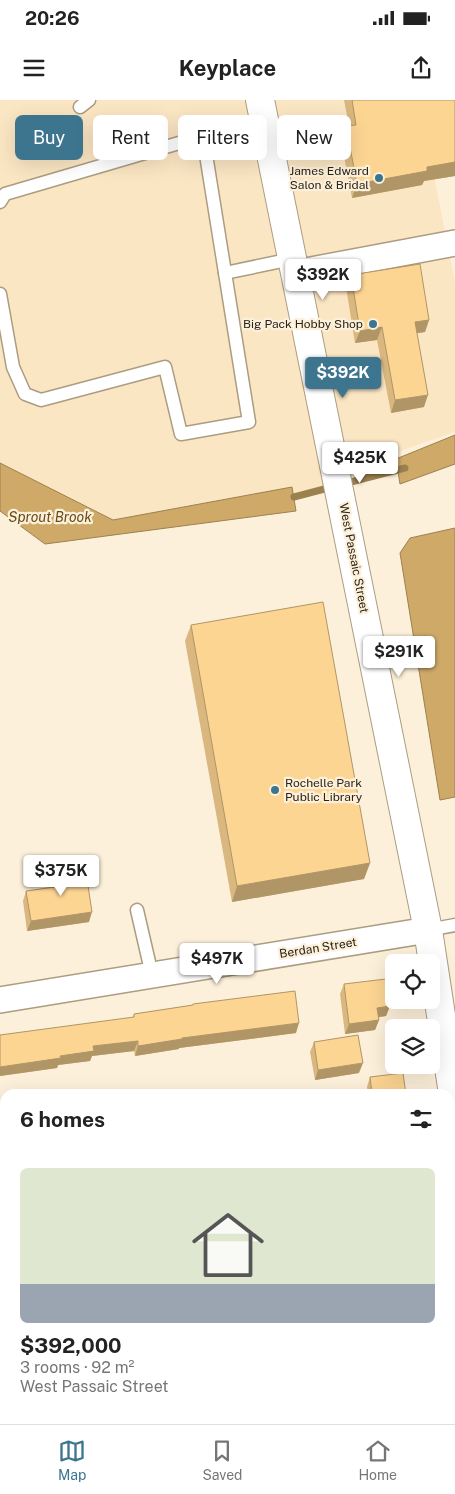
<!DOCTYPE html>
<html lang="en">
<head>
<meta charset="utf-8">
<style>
	body { margin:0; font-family:"Public Sans",sans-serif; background:#f6f6f6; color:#222; height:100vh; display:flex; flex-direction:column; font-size:19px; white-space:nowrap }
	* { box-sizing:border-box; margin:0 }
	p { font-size:16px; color:#767676 }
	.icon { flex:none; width:28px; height:28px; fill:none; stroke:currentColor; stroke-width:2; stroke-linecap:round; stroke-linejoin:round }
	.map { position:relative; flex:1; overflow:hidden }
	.sheet { position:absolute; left:0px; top:989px; width:455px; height:336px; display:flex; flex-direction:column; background:#fff; border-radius:15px 15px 0 0; box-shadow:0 5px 20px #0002 }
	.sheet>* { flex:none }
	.top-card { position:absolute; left:15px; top:15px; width:425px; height:45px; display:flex; gap:10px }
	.fabs { position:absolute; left:385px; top:854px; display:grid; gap:10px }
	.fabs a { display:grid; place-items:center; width:55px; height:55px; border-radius:8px; background:#fff; box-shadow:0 5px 20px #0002; font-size:25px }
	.price { position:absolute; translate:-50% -42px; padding:0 11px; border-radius:5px; background:#fff; color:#222; font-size:16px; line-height:32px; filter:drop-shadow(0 1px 2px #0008) }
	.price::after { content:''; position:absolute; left:50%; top:30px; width:15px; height:11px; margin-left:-8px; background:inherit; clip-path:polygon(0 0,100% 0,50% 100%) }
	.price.current { background:#3d758f; color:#fff }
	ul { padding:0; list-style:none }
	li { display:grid; align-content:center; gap:10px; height:265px; padding:0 20px }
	li span { display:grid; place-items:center; height:155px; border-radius:8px; color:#555 }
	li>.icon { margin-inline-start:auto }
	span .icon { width:90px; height:90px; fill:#fffc; stroke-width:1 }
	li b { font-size:21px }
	h2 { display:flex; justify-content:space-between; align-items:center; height:60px; padding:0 20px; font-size:21px }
	.tag { padding:0 18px; border-radius:8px; background:#fff; box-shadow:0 5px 20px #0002; font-size:18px; line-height:45px }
	.tag.current { background:#3d758f; color:#fff }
	.status { display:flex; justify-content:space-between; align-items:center; height:35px; padding:0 25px; background:#fff; direction:ltr }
	.status svg { height:14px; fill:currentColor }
	header { display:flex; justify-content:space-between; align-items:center; height:65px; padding:0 20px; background:#fff; font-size:22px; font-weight:700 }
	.dock { display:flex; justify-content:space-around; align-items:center; height:70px; border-top:1px solid #e0e0e0; background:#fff; font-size:14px; color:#767676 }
	.dock a { display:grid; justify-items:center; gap:2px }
	.dock .current { color:#3d758f }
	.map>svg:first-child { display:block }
</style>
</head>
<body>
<div class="status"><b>20:26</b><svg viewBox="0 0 49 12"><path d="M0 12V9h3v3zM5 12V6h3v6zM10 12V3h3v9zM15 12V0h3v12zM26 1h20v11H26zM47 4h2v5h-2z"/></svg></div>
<header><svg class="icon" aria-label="menu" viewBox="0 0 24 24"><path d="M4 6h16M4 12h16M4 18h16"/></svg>Keyplace<svg class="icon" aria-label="share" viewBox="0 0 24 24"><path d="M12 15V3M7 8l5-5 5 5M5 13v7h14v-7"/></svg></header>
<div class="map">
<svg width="455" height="1324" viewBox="0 0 455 1324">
	<rect width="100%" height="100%" fill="#fdf0da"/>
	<g fill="#fbe6c3">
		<polygon points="0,0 419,0 455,182 455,332 337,373 339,386 294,397 113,420 0,363"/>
		<polygon points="455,1309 455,1324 355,1324 382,1320 450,1320 450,1310"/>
		<polygon points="131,1320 350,1320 352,1324 127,1324 126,1321"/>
	</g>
	<g fill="#cea968" stroke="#9c8150">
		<polygon points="455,335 455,364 400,384 396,359"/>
		<polygon points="0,363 113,420 292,387 296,411 45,444 0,411"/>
		<polygon points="455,428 455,697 440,700 400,453 410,438"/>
	</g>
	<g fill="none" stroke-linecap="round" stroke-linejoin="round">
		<g stroke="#9c8150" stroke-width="7">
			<polyline points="343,384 405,368"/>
			<polyline points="294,397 332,387"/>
		</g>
		<g stroke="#ac9c82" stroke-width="15">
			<g id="lane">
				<polyline points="80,7 89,0"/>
				<polyline points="0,102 5,94 203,36 249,322 181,334 165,267 41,300 25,294 13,267 0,194"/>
				<polyline points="225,173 292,159"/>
				<polyline points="137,810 152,875"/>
				<polyline points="428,830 455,825"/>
			</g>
		</g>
		<g stroke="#ac9c82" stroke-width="28">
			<g id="street">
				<polyline points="295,173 455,143"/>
				<polyline points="0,900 428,830"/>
				<polyline points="450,1135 455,1135"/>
				<polyline points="0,1197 5,1194"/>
			</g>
		</g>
		<g stroke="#ac9c82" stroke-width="30">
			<polyline id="secondary" points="260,0 428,830 455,1007"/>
		</g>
		<use href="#lane" stroke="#fff" stroke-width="12"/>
		<use href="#street" stroke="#fff" stroke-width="25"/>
		<use href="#secondary" stroke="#fff" stroke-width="28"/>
	</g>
	<g fill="#d9b77e">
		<polygon points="344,0 455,0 455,76 424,81 422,85 352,98 341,41 346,26 349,26"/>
		<polygon points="351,175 429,220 425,232 417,233 424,307 391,313 377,240 355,243 346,187"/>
		<polygon points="191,525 370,763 364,779 232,802 185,541"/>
		<polygon points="52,771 73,775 89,822 27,831 23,801 26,791 50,787 49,781"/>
		<polygon points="344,884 390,906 386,916 378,917 379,920 375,930 345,934 340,894"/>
		<polygon points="193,904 296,933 179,948 179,949 135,956 134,951 92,956 90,961 58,965 57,968 0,976 133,917 134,914 193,905"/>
		<polygon points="314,942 359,973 315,980 310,952"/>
		<polygon points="370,977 406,994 368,994 367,987"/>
		<polygon points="39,1320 77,1320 78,1324 40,1324"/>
	</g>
	<g fill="#b09567">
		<polygon points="455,62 455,76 424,81 422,85 352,98 357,84 427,67"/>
		<polygon points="429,220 425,232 411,234 415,222"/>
		<polygon points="382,227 377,240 355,243 360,231"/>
		<polygon points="428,295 424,307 391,313 395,300"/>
		<polygon points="370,763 364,779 232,802 237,786"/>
		<polygon points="92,812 89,822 27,831 31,821"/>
		<polygon points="390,906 386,916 373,918 377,908"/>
		<polygon points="379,920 375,930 345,934 349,924"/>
		<polygon points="299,923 296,933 179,948 179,949 135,956 138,946 182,938"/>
		<polygon points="138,941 134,951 92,956 90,961 58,965 57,968 0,976 0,967 60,956 93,946"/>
		<polygon points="363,963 359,973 315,980 318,970"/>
		<polygon points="5,1112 5,1119 0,1123 0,1115"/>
		<polygon points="450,1262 453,1262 450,1270"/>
	</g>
	<g fill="#fcd593" stroke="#b09567">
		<polygon points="352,0 455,0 455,62 427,67 427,71 357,84 346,26 356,25"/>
		<polygon points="420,164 429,220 415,222 428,295 395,300 382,227 360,231 351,175"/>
		<polygon points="323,502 370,763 237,786 191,525"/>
		<polygon points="72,768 73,775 86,773 92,812 31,821 26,791 55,787 52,771"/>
		<polygon points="386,879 390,906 377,908 379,920 349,924 344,884"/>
		<polygon points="295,891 299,923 182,938 182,939 138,946 138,941 93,946 94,951 60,956 61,958 0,967 0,935 134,917 134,914 193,905 193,904"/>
		<polygon points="358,935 363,963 318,970 314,942"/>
		<polygon points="403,973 406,994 372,994 370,977"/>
		<polygon points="2,1049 5,1055 5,1112 0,1115 0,1050"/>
		<polygon points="450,1243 453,1262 450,1262"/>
		<polygon points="44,1320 77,1320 78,1324 45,1324"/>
		<polygon points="191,1320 331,1320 332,1324 186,1324 186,1321"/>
	</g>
	<g fill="#3d758f" stroke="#fdf0da" stroke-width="2">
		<circle cx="379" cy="78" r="5"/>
		<circle cx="373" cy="224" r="5"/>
		<circle cx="275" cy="690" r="5"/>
	</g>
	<g text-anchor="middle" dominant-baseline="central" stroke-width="4.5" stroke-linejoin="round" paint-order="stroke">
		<g font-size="12" fill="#292318" stroke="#fdf0da" text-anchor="end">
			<text x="369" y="71">James Edward<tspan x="369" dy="14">Salon &amp; Bridal</tspan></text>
			<text x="363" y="224">Big Pack Hobby Shop</text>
			<text x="285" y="683" text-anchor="start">Rochelle Park<tspan x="285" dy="14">Public Library</tspan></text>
		</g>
		<g font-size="12" fill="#292318" stroke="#fdf0da">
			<text transform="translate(354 458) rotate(79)">West Passaic Street</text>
			<text transform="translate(318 848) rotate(-9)">Berdan Street</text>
		</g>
		<g font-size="14" font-style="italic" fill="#654b19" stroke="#fdf0da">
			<text x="50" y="417">Sprout Brook</text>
		</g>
	</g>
</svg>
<div class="fabs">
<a><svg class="icon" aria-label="locate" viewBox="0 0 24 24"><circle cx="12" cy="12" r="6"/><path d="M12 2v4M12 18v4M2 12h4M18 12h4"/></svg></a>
<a><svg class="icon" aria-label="layers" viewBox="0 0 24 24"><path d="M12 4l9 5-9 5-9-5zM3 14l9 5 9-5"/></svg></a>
</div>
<b class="price" style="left:323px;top:201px">$392K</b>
<b class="price current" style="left:343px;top:299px">$392K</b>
<b class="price" style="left:360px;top:384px">$425K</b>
<b class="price" style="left:399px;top:578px">$291K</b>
<b class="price" style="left:61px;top:797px">$375K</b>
<b class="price" style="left:217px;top:885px">$497K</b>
<div class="top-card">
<a class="tag current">Buy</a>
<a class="tag">Rent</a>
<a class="tag">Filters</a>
<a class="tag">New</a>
</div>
<section class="sheet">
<h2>6 homes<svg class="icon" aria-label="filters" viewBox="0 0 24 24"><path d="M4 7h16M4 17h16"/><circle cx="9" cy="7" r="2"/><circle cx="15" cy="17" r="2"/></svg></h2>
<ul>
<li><span style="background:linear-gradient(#dfe7d0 75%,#9aa5b1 0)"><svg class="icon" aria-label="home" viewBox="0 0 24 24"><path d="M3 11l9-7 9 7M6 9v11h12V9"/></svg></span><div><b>$392,000</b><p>3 rooms · 92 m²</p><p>West Passaic Street</p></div></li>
</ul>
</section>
</div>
<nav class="dock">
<a class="current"><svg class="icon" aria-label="map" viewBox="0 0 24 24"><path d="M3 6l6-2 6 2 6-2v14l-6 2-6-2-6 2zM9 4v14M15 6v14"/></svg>Map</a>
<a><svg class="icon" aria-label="saved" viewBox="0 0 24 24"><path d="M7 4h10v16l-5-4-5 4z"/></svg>Saved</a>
<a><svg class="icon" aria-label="home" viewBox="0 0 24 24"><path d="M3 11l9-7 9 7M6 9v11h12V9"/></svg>Home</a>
</nav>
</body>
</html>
